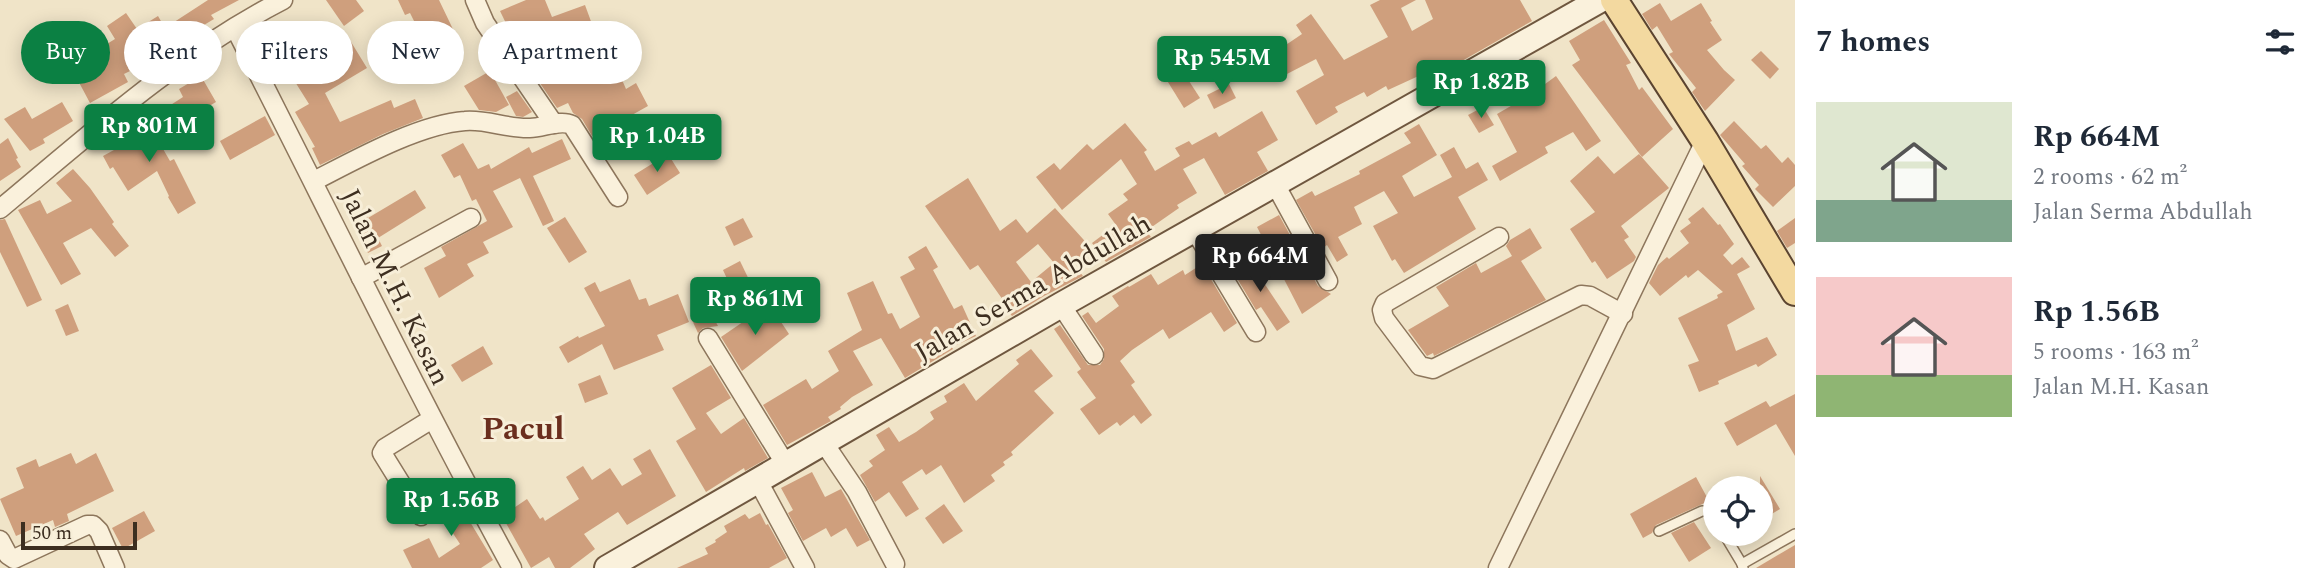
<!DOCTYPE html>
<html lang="en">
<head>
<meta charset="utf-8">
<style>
	body { margin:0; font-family:Spectral,serif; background:#f6f6f7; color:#1f2937; height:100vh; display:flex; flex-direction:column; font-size:26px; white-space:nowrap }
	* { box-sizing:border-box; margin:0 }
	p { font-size:23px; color:#747a83 }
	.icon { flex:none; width:38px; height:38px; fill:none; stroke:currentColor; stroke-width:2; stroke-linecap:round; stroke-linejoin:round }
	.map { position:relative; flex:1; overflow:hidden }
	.details { display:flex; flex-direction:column; background:#fff; width:525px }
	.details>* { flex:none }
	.hud { position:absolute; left:21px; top:21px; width:665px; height:63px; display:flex; gap:14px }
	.fabs { position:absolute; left:1703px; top:476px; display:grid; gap:14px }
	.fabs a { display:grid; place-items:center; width:70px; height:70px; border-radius:50%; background:#fff; box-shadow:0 4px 18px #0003; font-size:35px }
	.scale { position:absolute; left:21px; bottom:18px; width:116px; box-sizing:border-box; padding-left:7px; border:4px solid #3d2e20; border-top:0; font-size:19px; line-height:24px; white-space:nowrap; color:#3d2e20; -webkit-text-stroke:5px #f7eed8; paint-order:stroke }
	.price { position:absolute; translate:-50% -60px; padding:0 16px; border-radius:7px; background:#0b8043; color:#fff; font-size:23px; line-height:46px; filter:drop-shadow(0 2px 4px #0008) }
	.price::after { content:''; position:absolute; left:50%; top:42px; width:21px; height:16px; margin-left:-10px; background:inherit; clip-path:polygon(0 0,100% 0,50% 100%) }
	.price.current { background:#222; color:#fff }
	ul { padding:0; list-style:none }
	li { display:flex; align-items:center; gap:21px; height:175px; padding:0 21px }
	li span { display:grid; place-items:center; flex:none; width:196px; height:140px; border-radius:0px; color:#555 }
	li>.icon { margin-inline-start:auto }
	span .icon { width:84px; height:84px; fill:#fffc; stroke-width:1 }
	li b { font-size:30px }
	h2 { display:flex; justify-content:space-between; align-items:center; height:84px; padding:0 21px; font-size:30px }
	.tag { padding:0 24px; border-radius:32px; background:#fff; box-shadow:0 4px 18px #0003; font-size:24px; line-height:63px }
	.tag.current { background:#0b8043; color:#fff }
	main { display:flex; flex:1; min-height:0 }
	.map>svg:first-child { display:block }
</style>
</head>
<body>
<main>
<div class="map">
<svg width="1795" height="568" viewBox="0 0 1795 568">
	<rect width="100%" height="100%" fill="#f0e4c8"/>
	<g fill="#cf9f7d" fill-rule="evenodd">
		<polygon points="208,0 239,0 211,15 214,19 189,34 193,41 182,49 176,42 156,55 154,52 128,68 130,71 124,74 128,82 90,103 66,58 89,43 94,52 115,39 107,26 126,13 137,29 158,16 165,28"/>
		<polygon points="326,0 356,0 364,11 344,26"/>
		<polygon points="398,0 439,0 462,48 434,61 410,13 405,15"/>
		<polygon points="526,0 545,0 552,17 585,5 600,46 606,43 626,89 636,83 648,106 623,120 635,142 608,156 596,134 592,136 582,119 573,113 568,103 557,108 524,60 500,11"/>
		<polygon points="1380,0 1416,0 1401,8 1412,31 1433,19 1425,0 1520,0 1532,21 1439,74 1436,68 1388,90 1386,86 1367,97 1364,92 1335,107 1338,112 1316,125 1296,91 1324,75 1316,59 1285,75 1271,55 1302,34 1296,25 1311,14 1344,60 1388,37 1370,5"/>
		<polygon points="1660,3 1671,21 1701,3 1712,21 1710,22 1722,40 1707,50 1724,70 1735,80 1705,111 1692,92 1696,88 1669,54 1673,52 1657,26 1652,30 1642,14"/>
		<polygon points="1604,20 1631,63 1626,65 1639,90 1642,87 1673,129 1642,157 1572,65 1580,60 1569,41"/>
		<polygon points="278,24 295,56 304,51 310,60 348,37 367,68 325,93 340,122 391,100 394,108 415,99 423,118 383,134 320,165 312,148 315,147 295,112 309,104 292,77 287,81 269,53 267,54 257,35"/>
		<polygon points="1761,51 1779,69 1770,79 1751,60"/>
		<polygon points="1178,64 1200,98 1184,108 1163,74"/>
		<polygon points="490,71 509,105 496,112 479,110 464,86"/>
		<polygon points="201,76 216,102 189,118 201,137 189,145 166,108 183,97 179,89"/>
		<polygon points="1556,76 1601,141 1586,151 1573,132 1545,147 1548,153 1500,181 1492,166 1517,152 1497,114 1523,99 1517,88 1535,77 1541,87"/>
		<polygon points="1229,84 1236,98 1214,109 1207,95"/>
		<polygon points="517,91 532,112 523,117 516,116 506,97"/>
		<polygon points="62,102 73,121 43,139 45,143 30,151 4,119 25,107 32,119"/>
		<polygon points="1483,107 1494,125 1479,133 1468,115"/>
		<polygon points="1262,111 1278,140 1257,152 1268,171 1225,195 1204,158 1183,169 1197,193 1177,205 1179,208 1146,231 1151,237 1106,262 1092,243 1116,225 1108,214 1128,200 1123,194 1137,184 1121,159 1062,210 1036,177 1054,163 1060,170 1087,144 1093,150 1125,123 1147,150 1144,152 1155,171 1180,156 1175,148 1189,141 1192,145 1216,132 1219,137"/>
		<polygon points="138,112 158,143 159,142 170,161 174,159 196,203 178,214 168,197 169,196 157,171 128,191 113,167 110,169 103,156 134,139 123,122"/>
		<polygon points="265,116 275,135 230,160 220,141"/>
		<polygon points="1734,121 1761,149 1766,145 1782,163 1788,157 1795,165 1795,186 1773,207 1755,189 1759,185 1742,166 1745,164 1720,135"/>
		<polygon points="1419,124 1437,155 1402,176 1414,197 1452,177 1440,155 1454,147 1466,169 1478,162 1488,180 1458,197 1476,229 1404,273 1395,259 1392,261 1373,226 1398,213 1384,191 1354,207 1362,224 1338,237 1348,255 1337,262 1327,245 1323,248 1296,200 1312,191 1315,196 1360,174 1359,171 1411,143 1404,133"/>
		<polygon points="8,138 18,158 16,159 21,167 0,181 0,144"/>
		<polygon points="562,139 571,159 533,176 554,221 543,226 520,178 493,191 513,227 483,242 489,253 467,264 474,276 439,298 424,268 446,256 441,247 487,221 476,199 472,201 460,175 454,178 441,155 463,143 478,169 489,164 491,169 529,147 532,153"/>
		<polygon points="668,154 680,173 647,195 634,175"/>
		<polygon points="1639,154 1669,188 1621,226 1629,237 1624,240 1636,257 1634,261 1607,279 1595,261 1592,263 1570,229 1595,212 1570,181 1598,156 1614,174"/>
		<polygon points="73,169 90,188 114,222 112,224 129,246 115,257 91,228 63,243 81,274 61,285 18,210 40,200 47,214 72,201 56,183"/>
		<path d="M968,178L1000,231L1016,219L1027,233L1055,208L1092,249L1074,265L1083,276L1044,296L1012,316L1001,302L1003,300L978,265L970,270L925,206ZM1038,244L1054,263L1031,282L1016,262Z"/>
		<polygon points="415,190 426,208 378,238 382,246 368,253 349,217 364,210 368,218"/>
		<polygon points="1703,207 1718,225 1720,224 1734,244 1723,255 1732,265 1742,257 1750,267 1737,274 1755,309 1727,325 1736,351 1767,337 1777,355 1758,367 1756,364 1718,381 1719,384 1699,392 1688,365 1699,361 1678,318 1718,298 1717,295 1723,292 1698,270 1688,278 1686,275 1660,296 1649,283 1658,265 1667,257 1669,259 1689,243 1680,231 1691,223 1688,219"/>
		<polygon points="1279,215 1318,286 1331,294 1302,314 1257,227"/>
		<polygon points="565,217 587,252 569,263 547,228"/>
		<polygon points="743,218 753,237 734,246 725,227"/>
		<polygon points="1795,218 1795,243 1787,248 1777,231"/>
		<polygon points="5,219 42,300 27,307 0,252 0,220"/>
		<polygon points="1530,228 1542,248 1521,261 1546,300 1434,356 1433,353 1427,356 1408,330 1449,306 1436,287 1476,263 1481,273 1512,256 1506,246 1510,240"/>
		<polygon points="926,246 938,267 933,270 954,309 962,305 976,336 952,347 953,349 905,378 881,338 853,351 873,385 852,397 840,407 841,409 828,417 831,421 787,445 763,405 806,379 812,389 839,371 828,351 862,330 847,293 873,281 888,314 892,313 900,329 920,317 900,277 915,269 908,257"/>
		<polygon points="1248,259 1290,322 1277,331 1261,307 1256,310 1232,270"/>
		<polygon points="740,261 753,288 735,296 723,270"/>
		<polygon points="1202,264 1237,323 1224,332 1211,312 1169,339 1163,329 1132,350 1120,361 1135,382 1131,385 1152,415 1141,424 1134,415 1120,426 1117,422 1099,435 1080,409 1096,398 1077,372 1081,369 1054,329 1060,325 1088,365 1100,365 1104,359 1104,349 1082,316 1088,312 1096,323 1119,306 1112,296 1128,286 1129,287 1151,274 1158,285 1183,270 1185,275"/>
		<polygon points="630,279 639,300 646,298 649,306 678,294 689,322 657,335 664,350 614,370 602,344 568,363 559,347 578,336 579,338 605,326 584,288 595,282 600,292"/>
		<polygon points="68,304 79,331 66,336 55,310"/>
		<polygon points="769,304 789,334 742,371 721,337"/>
		<polygon points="710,311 718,326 703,328 698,333 692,320"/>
		<polygon points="483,346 493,364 462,382 451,365"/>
		<polygon points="1031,349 1053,376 1034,391 1054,413 1011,452 1013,455 1003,462 1005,465 991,475 995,481 964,503 941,465 926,475 922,469 902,482 919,509 906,517 889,492 875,502 860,475 873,466 869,461 885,450 876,435 889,427 899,442 916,432 934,419 930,412 947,402 944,396 964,383 976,401 1019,364 1016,360"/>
		<polygon points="711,365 731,398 706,413 721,434 744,418 768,458 745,471 744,468 706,492 676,441 696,429 672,388"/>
		<polygon points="600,375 608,394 585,403 578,384"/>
		<polygon points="1795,394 1795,456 1776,424 1737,446 1724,423 1766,401 1770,407"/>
		<polygon points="650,449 676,496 627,525 618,512 584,534 595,549 570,568 555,568 549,557 531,568 502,516 527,499 540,519 543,517 545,521 579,499 566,477 583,466 592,480 610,468 622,486 642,474 633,459"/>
		<polygon points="71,453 76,464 96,453 114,491 67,514 69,521 55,527 53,520 16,536 0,499 24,488 16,468 36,459 39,467"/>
		<polygon points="812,472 825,497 841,489 870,540 857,547 846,528 831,537 826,528 803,541 788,513 793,510 781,488"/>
		<polygon points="1760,476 1780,509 1760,521"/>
		<polygon points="1696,477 1709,501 1656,525 1652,533 1643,538 1630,514"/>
		<polygon points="446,482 493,560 481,568 412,568 403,550 429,538 439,558 460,544 427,494"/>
		<polygon points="944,504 963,531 943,544 925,518"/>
		<polygon points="144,511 155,531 123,549 112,528"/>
		<polygon points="760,513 766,525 768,524 787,558 769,568 677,568 708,554 705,548 716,542 715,540 727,532 724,526 745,514 749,519"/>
		<polygon points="1694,522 1711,548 1689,562 1671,533"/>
		<polygon points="1795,545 1795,568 1756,568"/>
	</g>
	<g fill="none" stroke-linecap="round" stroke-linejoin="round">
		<g stroke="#8d765c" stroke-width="12">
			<g id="service">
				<polyline points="1659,531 1702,511 1709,511 1715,518"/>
				<polyline points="1724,534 1742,564"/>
				<polyline points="1743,568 1742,564 1795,534"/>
			</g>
		</g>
		<g stroke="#8d765c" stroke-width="21">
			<g id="minor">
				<polyline points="475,0 485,23 554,124"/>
				<path d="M235,28C327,208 415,390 512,568"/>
				<path d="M314,181C355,160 419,124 465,121C487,119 507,129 530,128C543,128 560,119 572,125L618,197"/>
				<polyline points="1275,184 1328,281"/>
				<path d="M0,209C90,134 178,54 283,0"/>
				<polyline points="1194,229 1256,332"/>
				<polyline points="1499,237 1385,303 1382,310 1384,318 1420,366 1433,369 1581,295 1590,296 1623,314"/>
				<polyline points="361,278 471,218"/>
				<polyline points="1061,305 1094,355"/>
				<polyline points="708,338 786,465"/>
				<polyline points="824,443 857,492 895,564"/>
				<polyline points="758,481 805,568"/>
				<polyline points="421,516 382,453 385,448 432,419"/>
				<polyline points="0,540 8,555 14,559 87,525 93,525 99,531 115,568"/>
				<polyline points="1498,568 1705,141"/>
			</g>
		</g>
		<g stroke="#6f573f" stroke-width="28">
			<polyline id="secondary" points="607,568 1061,305 1600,0"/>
		</g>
		<g stroke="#5b4430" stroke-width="30">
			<polyline id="primary" points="1614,0 1705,141 1795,292"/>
		</g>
		<use href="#service" stroke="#faf1dc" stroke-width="9"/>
		<use href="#minor" stroke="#faf1dc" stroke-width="18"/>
		<use href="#secondary" stroke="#faf1dc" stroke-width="24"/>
		<use href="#primary" stroke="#f3d9a0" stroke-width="26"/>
	</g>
	<g text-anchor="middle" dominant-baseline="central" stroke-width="6" stroke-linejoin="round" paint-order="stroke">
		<g font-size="28" fill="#3d2e20" stroke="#f7eed8">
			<text transform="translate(395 287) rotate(64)">Jalan M.H. Kasan</text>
			<text transform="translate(1033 288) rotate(-30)">Jalan Serma Abdullah</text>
		</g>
		<g font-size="32" font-weight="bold" fill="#6b2e1e" stroke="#f7eed8">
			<text x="523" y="429">Pacul</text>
		</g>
	</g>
</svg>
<div class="fabs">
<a><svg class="icon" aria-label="locate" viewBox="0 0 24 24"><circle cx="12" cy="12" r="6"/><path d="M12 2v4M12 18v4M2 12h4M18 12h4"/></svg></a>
</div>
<div class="scale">50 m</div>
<b class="price" style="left:1222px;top:96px">Rp 545M</b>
<b class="price" style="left:1481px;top:120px">Rp 1.82B</b>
<b class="price" style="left:149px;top:164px">Rp 801M</b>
<b class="price" style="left:657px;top:174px">Rp 1.04B</b>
<b class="price current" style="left:1260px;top:294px">Rp 664M</b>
<b class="price" style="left:755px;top:337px">Rp 861M</b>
<b class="price" style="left:451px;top:538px">Rp 1.56B</b>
<div class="hud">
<a class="tag current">Buy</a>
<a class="tag">Rent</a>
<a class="tag">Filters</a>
<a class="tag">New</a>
<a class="tag">Apartment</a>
</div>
</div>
<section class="details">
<h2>7 homes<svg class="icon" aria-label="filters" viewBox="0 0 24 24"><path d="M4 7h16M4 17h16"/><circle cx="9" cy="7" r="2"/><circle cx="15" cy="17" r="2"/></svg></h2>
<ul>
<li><span style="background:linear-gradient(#dfe7d0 70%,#7fa58c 0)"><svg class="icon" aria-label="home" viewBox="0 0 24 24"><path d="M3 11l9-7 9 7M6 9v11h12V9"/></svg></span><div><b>Rp 664M</b><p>2 rooms · 62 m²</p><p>Jalan Serma Abdullah</p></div></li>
<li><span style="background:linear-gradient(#f6c9c9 70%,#8fb573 0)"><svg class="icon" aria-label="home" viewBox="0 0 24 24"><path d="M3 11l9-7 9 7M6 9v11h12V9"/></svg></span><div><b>Rp 1.56B</b><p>5 rooms · 163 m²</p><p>Jalan M.H. Kasan</p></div></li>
</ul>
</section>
</main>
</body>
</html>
